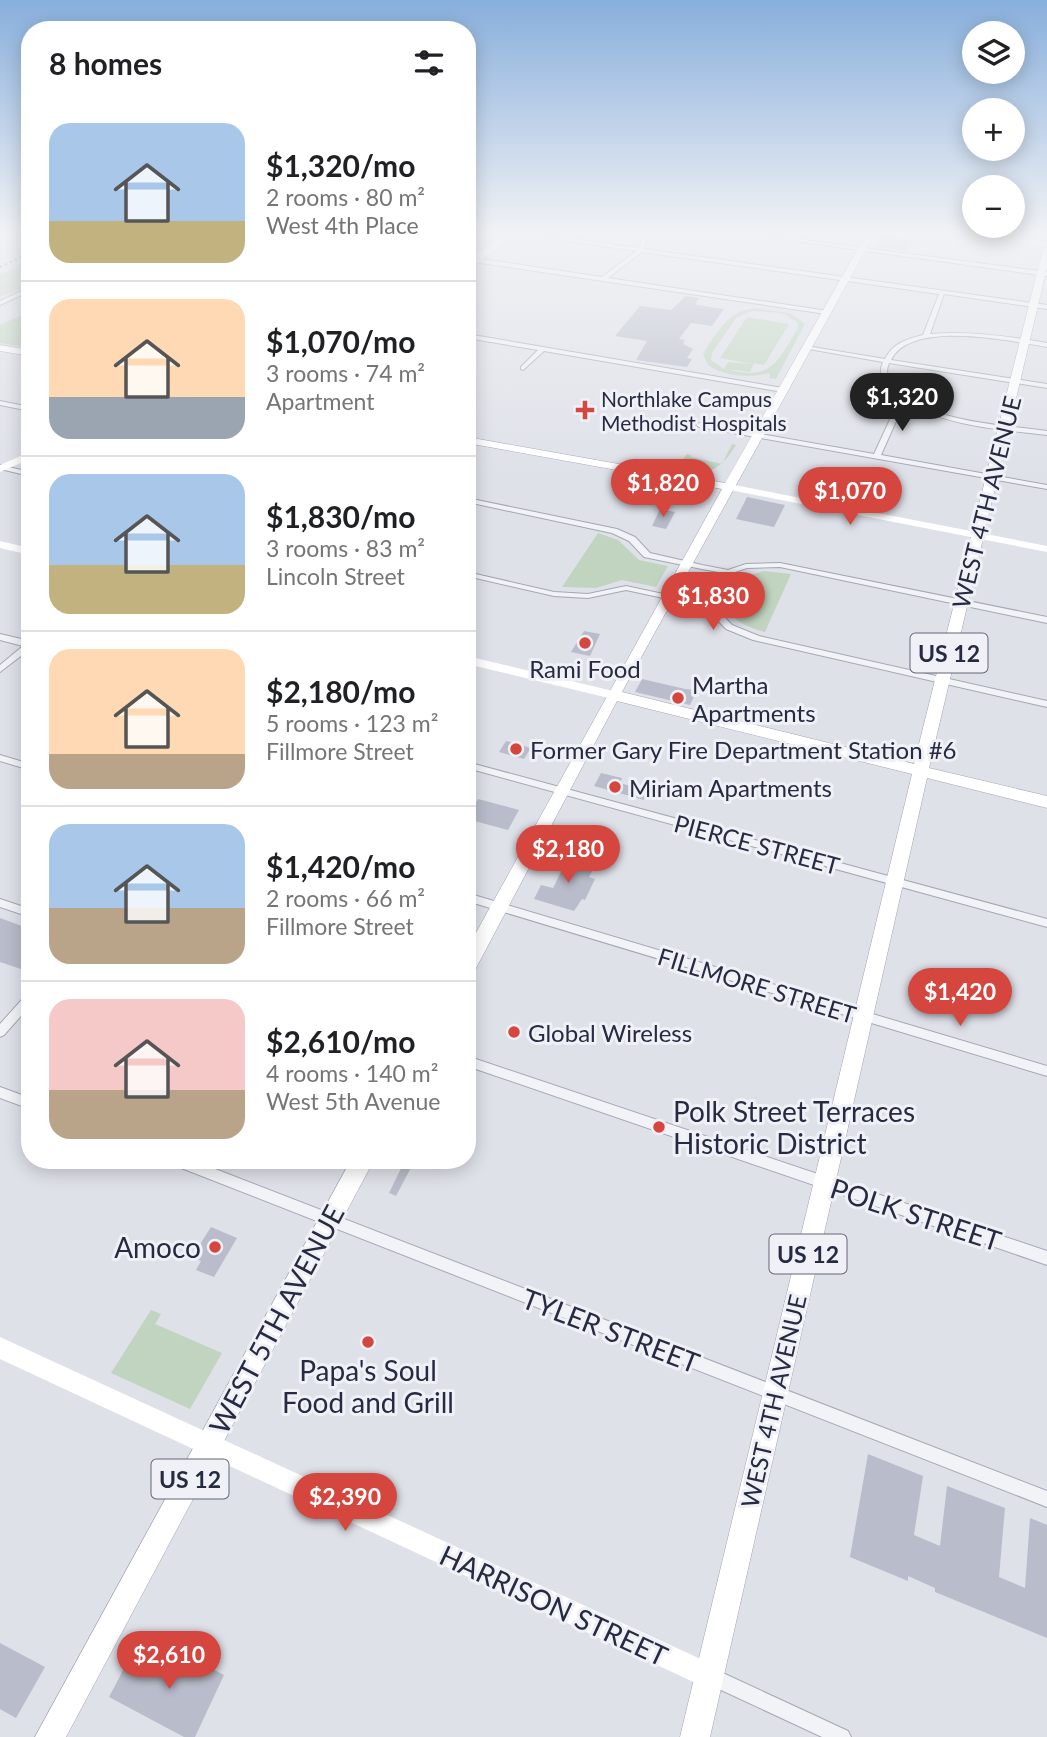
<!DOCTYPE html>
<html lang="en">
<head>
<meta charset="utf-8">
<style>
	body { margin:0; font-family:Lato,sans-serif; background:#f6f6f6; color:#202124; height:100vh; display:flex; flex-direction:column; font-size:26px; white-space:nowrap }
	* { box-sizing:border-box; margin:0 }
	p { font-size:23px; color:#757577 }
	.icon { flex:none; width:38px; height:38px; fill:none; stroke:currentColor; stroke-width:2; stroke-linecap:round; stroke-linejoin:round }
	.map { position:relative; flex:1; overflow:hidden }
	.sheet { position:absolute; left:21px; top:21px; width:455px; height:1148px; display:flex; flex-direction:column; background:#fff; border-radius:28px; box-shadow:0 4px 18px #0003 }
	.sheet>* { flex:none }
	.fabs { position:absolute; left:962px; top:21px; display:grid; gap:14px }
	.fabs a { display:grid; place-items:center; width:63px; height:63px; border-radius:50%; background:#fff; box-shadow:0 4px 18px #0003; font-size:35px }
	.price { position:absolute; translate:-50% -60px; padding:0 16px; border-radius:24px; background:#d5463e; color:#fff; font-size:23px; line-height:46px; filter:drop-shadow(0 2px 4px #0008) }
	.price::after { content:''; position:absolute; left:50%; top:42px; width:21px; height:16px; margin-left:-10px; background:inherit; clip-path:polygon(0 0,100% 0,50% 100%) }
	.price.active { background:#222; color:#fff }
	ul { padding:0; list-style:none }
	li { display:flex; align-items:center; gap:21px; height:175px; padding:0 28px }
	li+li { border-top:2px solid #e0e0e0 }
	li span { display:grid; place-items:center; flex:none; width:196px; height:140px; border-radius:21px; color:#555 }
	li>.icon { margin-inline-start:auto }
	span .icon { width:84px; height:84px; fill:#fffc; stroke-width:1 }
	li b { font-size:30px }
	h2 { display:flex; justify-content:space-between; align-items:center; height:84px; padding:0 28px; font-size:30px }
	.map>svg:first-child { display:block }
</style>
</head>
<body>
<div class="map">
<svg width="1047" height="1737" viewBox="0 0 1047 1737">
	<rect width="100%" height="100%" fill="#dfe1e9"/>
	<g fill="#c1d4c0" fill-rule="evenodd">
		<polygon points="30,263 30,285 0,297 0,274"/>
		<path d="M756,308L790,313L805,324L776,379L769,378L770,373C749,378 726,377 708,365L703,354C717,332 728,310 756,308ZM752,311L782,313L797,322L798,328C778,361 771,382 727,369L750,372L754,363L764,365L789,324L747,317L720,358L753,364L728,362L724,369L711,360L712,353L736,318Z"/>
		<polygon points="30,311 30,348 0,343 0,325"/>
		<path d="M732,444L736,445C720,471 707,477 675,471L687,454L691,455V457L722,464Z"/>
		<polygon points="598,533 618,540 639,560 668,566 656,587 622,580 596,588 562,587"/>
		<path d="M764,571L791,574L765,632C746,627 731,620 722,602L687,594L698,573L732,580Z"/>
		<polygon points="151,1310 161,1314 155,1324 222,1353 190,1409 111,1373"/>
	</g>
	<g fill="#b9bcca">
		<polygon points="890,238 911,240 906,251 877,247 881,239"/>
		<polygon points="686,296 699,298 695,304 697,305 724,309 712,326 691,323 679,339 685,340 683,344 693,349 687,358 692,359 687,367 636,360 647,341 615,336 640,306 671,310"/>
		<polygon points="747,497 785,505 774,527 736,519"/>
		<polygon points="660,509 675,512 666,529 652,526"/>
		<polygon points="584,631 600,634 590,656 571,652"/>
		<polygon points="642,679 685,689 697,690 690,705 635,692"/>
		<polygon points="506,741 531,748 524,759 499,752"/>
		<polygon points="601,773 622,778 620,783 648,791 644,800 594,786"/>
		<polygon points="478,799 519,810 508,830 467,819"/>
		<polygon points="559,857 594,867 589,877 595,879 585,900 582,899 574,911 534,899 541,885 553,888 562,870 554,868"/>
		<polygon points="0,918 30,929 30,972 0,962"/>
		<polygon points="405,1160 415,1160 396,1196 389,1193"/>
		<polygon points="211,1227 237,1238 214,1277 196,1270 201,1261 192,1257"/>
		<polygon points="868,1454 923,1476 914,1535 940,1546 947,1486 1005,1508 999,1577 1025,1588 1030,1518 1047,1525 1047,1638 935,1592 935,1588 908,1576 908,1581 850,1557"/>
		<polygon points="0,1643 45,1667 16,1718 0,1709"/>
		<polygon points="169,1646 224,1675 195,1737 184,1737 109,1697 130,1657 157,1671"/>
	</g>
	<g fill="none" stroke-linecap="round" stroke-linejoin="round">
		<g stroke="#a4a7b4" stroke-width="2">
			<g id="street">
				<path d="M501,231H514L639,248L645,231H650L644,249L1047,305V309L944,294L930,334C969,331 1008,336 1047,343V347C1011,341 911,319 891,360L1047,384V388L889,363C884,375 889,384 899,391C939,424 998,424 1047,431V435C999,429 947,427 905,401L881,455L1047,485V489L699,427L696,425L699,423L874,454L900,398C887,389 876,378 883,362L803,348L806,346L885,359C893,343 907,339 923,335L939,294L642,252L608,278L828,311L829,312L826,314L467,261V257L602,277L636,251Z"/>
				<polygon points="722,231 735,231 1047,272 1047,276"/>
				<polygon points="30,287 30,291 0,305 0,301"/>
				<polygon points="467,334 783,388 786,390 783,392 544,351 523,370 521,369 521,367 538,350 467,338"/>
				<polygon points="0,401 30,407 30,411 0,405"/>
				<polygon points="0,465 30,472 30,476 0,469"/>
				<polygon points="467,498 617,529 635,537 650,553 702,565 728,570 746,564 780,563 1047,617 1047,623 780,567 747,568 729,574 702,569 644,557 629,541 612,533 467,502"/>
				<polygon points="467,572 554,592 588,594 626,586 682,598 713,605 732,625 759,636 1047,701 1047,707 753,640 726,629 707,609 682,602 626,590 588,598 554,596 467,576"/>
				<polygon points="0,634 30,641 30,649 0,672 0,665 23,646 0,640"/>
				<polygon points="0,755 30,764 30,770 0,761"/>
				<polygon points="467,762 1047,919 1047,927 467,768"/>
				<polygon points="467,893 1047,1066 1047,1076 467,901"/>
				<polygon points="0,899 30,909 30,917 0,907"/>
				<polygon points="30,993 30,1006 4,1035 0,1037 0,1024 26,995"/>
				<polygon points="467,1056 1047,1251 1047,1265 467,1066"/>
				<polygon points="0,1087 30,1098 30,1109 0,1098"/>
				<polygon points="170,1160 192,1160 1047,1491 1047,1507 171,1164"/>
				<polygon points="712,1668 848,1731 851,1737 822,1737 706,1683 703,1677 706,1671"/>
			</g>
		</g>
		<g stroke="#9ea3b6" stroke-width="1">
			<g id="primary">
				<polygon points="868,231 876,231 622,692 914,764 1043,249 1047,246 1047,267 929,768 1047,796 1047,808 927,778 710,1737 680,1737 912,774 617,701 474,972 467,974 467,949 722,489 467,443 467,437 725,483"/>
				<polygon points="0,345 30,350 30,356 0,351"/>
				<polygon points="351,1160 374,1160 66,1737 35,1737"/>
			</g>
		</g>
		<use href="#street" fill="#f2f3f7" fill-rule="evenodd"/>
		<g fill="#fff" fill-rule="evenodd">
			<polygon points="511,231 520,231 467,270 467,263 471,258"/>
			<polygon points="944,231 965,231 1047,242 1047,246"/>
			<polygon points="30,452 30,459 0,472 0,465"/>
			<polygon points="729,484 1047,546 1047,552 725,489 725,485"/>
			<polygon points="0,541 30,548 30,555 0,548"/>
			<polygon points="467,656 613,691 620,695 613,699 467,664"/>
			<polygon points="0,1337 718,1667 722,1676 718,1685 709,1689 700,1685 0,1359"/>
		</g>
		<use href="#primary" fill="#fff" fill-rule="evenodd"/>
		<polyline stroke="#787d94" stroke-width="2" stroke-dasharray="2 3.5" stroke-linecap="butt" points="0,267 30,253"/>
	</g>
	<linearGradient id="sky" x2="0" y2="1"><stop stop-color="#88afdc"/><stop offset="0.49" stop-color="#f1f2f5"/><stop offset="1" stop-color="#f1f2f5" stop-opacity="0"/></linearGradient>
	<rect width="1047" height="474" fill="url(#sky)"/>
	<g fill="#d5463e" stroke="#eff1f7" stroke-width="2.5">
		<path d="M581.5 399.5h7v7h7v7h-7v7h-7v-7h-7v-7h7z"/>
		<circle cx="585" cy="643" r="7"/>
		<circle cx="678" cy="698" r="7"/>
		<circle cx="516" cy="749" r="7"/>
		<circle cx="615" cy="787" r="7"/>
		<circle cx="514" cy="1032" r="7"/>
		<circle cx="659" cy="1127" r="7"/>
		<circle cx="215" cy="1247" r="7"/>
		<circle cx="368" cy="1342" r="7"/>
	</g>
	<g text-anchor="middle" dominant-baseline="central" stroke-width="6" stroke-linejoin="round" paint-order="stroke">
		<g font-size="21" fill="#272b42" stroke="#eff1f7" text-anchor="start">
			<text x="601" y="398">Northlake Campus<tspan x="601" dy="24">Methodist Hospitals</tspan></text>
		</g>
		<g fill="#eff1f7" stroke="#636678" stroke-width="2">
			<rect x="910.5" y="633.5" width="77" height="39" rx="5"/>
			<rect x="769.5" y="1234.5" width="77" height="39" rx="5"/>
			<rect x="151.5" y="1459.5" width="77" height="39" rx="5"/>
		</g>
		<g font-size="23" font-weight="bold" fill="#272b42">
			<text x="949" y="653">US 12</text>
			<text x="808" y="1254">US 12</text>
			<text x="190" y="1479">US 12</text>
		</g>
		<g font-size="24" fill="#272b42" stroke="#eff1f7">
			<text transform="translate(986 502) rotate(-76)">WEST 4TH AVENUE</text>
			<text transform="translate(757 844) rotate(15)">PIERCE STREET</text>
			<text transform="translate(757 985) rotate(17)">FILLMORE STREET</text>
			<text transform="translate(773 1401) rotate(-77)">WEST 4TH AVENUE</text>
		</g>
		<g font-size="24" fill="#272b42" stroke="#eff1f7" text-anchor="start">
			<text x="585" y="668" text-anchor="middle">Rami Food</text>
			<text x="692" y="684">Martha<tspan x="692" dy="28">Apartments</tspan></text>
			<text x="530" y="749">Former Gary Fire Department Station #6</text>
			<text x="629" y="787">Miriam Apartments</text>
			<text x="528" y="1032">Global Wireless</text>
		</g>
		<g font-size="28" fill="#272b42" stroke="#eff1f7" text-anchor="start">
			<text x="673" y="1111">Polk Street Terraces<tspan x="673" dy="32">Historic District</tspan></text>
			<text x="201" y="1247" text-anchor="end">Amoco</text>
			<text x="368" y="1370" text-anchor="middle">Papa's Soul<tspan x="368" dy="32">Food and Grill</tspan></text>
		</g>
		<g font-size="28" fill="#272b42" stroke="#eff1f7">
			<text transform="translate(916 1214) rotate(18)">POLK STREET</text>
			<text transform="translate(276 1319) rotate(-62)">WEST 5TH AVENUE</text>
			<text transform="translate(611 1330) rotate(21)">TYLER STREET</text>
			<text transform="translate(554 1605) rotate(25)">HARRISON STREET</text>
		</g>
	</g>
</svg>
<div class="fabs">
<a><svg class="icon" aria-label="layers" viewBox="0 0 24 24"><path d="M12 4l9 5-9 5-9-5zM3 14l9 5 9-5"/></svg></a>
<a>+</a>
<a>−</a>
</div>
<b class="price active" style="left:902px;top:433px">$1,320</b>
<b class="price" style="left:663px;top:519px">$1,820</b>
<b class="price" style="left:850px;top:527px">$1,070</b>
<b class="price" style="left:713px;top:632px">$1,830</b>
<b class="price" style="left:568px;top:885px">$2,180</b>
<b class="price" style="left:960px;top:1028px">$1,420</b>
<b class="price" style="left:345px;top:1533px">$2,390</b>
<b class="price" style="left:169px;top:1691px">$2,610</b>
<section class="sheet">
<h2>8 homes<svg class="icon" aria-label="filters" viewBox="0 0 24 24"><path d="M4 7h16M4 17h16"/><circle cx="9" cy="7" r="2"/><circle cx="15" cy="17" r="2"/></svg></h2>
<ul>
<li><span style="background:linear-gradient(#a9c7e8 70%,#c2b280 0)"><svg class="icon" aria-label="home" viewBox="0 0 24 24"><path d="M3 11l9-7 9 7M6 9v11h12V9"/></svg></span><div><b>$1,320/mo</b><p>2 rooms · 80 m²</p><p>West 4th Place</p></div></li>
<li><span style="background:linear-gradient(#ffd9b3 70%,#9aa5b1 0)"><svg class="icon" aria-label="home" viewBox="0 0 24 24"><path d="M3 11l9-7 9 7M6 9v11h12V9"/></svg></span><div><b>$1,070/mo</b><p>3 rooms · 74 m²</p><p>Apartment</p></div></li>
<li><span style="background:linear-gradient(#a9c7e8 65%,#c2b280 0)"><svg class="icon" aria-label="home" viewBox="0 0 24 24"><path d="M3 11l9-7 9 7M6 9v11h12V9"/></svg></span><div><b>$1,830/mo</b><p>3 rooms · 83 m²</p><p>Lincoln Street</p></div></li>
<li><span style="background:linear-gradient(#ffd9b3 75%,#b9a48a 0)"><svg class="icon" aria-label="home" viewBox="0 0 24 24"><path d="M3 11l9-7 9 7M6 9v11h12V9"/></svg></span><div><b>$2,180/mo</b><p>5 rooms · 123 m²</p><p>Fillmore Street</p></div></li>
<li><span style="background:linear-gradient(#a9c7e8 60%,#b9a48a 0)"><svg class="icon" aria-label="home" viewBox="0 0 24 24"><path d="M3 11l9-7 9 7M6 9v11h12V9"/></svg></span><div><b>$1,420/mo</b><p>2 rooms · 66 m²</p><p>Fillmore Street</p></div></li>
<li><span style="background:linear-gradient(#f6c9c9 65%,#b9a48a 0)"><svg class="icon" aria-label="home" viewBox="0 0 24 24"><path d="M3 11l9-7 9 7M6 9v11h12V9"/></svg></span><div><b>$2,610/mo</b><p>4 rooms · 140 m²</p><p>West 5th Avenue</p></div></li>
</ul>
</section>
</div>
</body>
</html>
